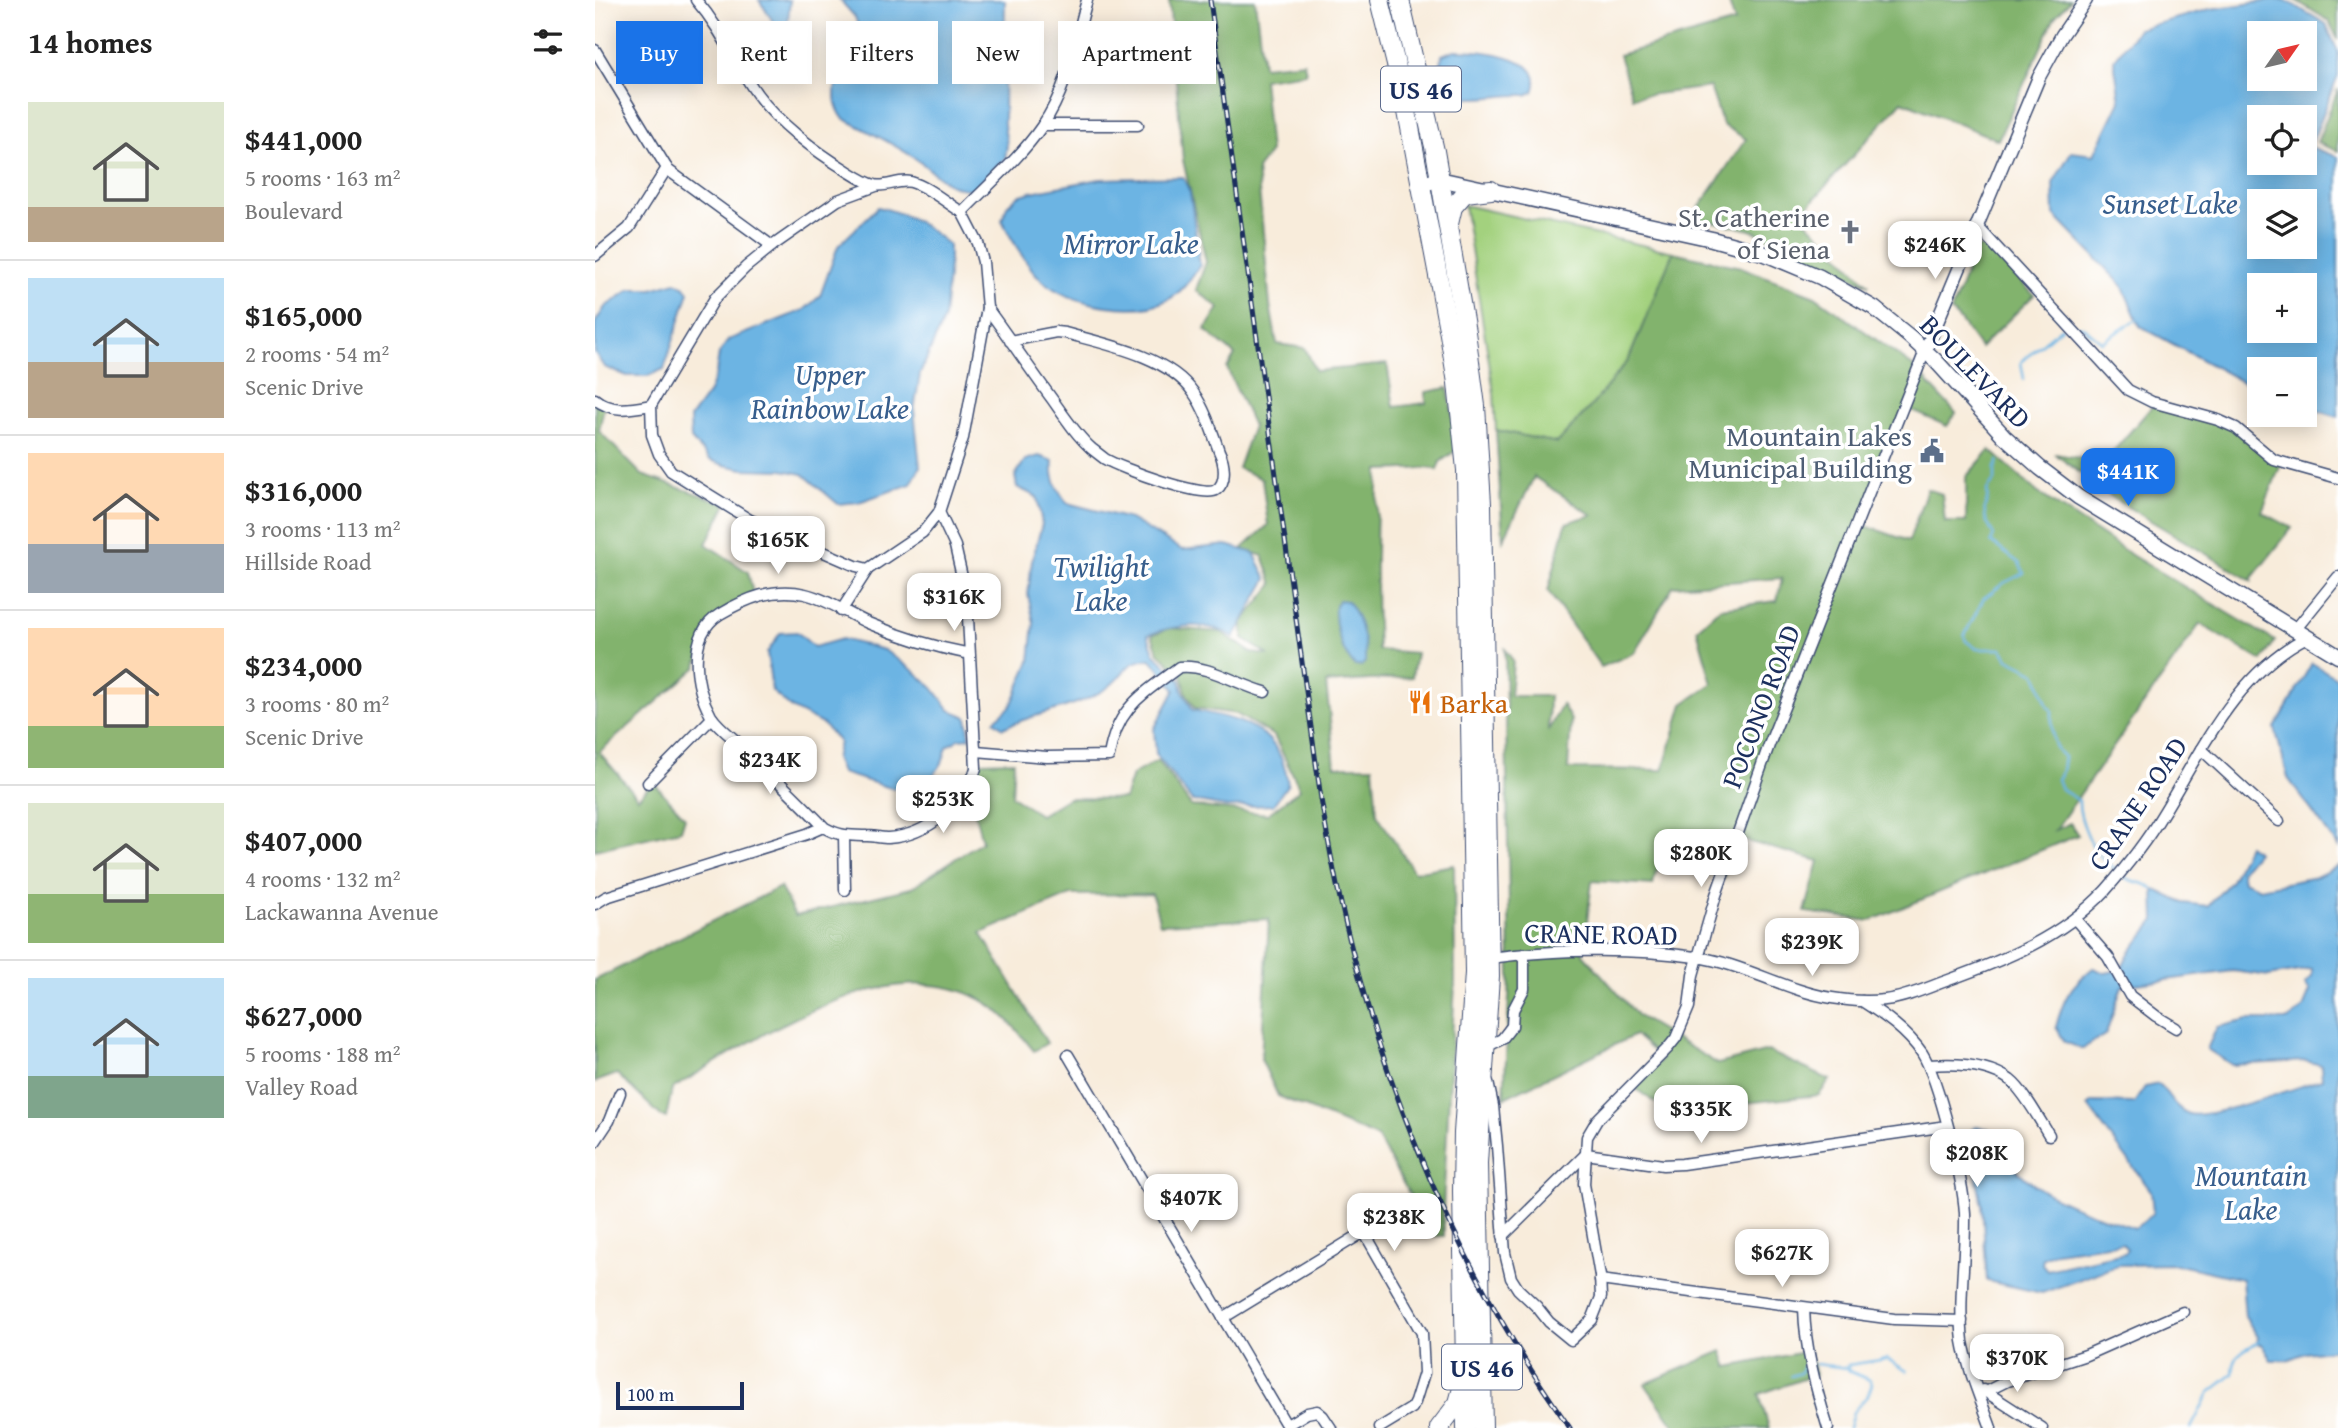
<!DOCTYPE html>
<html lang="en">
<head>
<meta charset="utf-8">
<style>
	body { margin:0; font-family:"Gentium Book Plus",serif; background:#f6f6f6; color:#222; height:100vh; display:flex; flex-direction:column; font-size:26px; white-space:nowrap }
	* { box-sizing:border-box; margin:0 }
	p { font-size:23px; color:#767676 }
	.icon { flex:none; width:38px; height:38px; fill:none; stroke:currentColor; stroke-width:2; stroke-linecap:round; stroke-linejoin:round }
	.map { position:relative; flex:1; overflow:hidden }
	.sheet { display:flex; flex-direction:column; background:#fff; width:595px }
	.sheet>* { flex:none }
	.hud { position:absolute; left:21px; top:21px; width:665px; height:63px; display:flex; gap:14px }
	.needle { width:46px; rotate:56deg }
	.tools { position:absolute; left:1652px; top:21px; display:grid; gap:14px }
	.tools a { display:grid; place-items:center; width:70px; height:70px; border-radius:0px; background:#fff; box-shadow:0 4px 18px #0003; font-size:35px }
	.scale { position:absolute; left:21px; bottom:18px; width:128px; box-sizing:border-box; padding-left:7px; border:4px solid #1b2f5e; border-top:0; font-size:19px; line-height:24px; white-space:nowrap; color:#1b2f5e; -webkit-text-stroke:5px #fff; paint-order:stroke }
	.price { position:absolute; translate:-50% -60px; padding:0 16px; border-radius:14px; background:#fff; color:#222; font-size:23px; line-height:46px; filter:drop-shadow(0 2px 4px #0008) }
	.price::after { content:''; position:absolute; left:50%; top:42px; width:21px; height:16px; margin-left:-10px; background:inherit; clip-path:polygon(0 0,100% 0,50% 100%) }
	.price.active { background:#1a73e8; color:#fff }
	ul { padding:0; list-style:none }
	li { display:flex; align-items:center; gap:21px; height:175px; padding:0 28px }
	li+li { border-top:2px solid #e0e0e0 }
	li span { display:grid; place-items:center; flex:none; width:196px; height:140px; border-radius:0px; color:#555 }
	li>.icon { margin-inline-start:auto }
	span .icon { width:84px; height:84px; fill:#fffc; stroke-width:1 }
	li b { font-size:30px }
	h2 { display:flex; justify-content:space-between; align-items:center; height:84px; padding:0 28px; font-size:30px }
	.tag { padding:0 24px; border-radius:0px; background:#fff; box-shadow:0 4px 18px #0003; font-size:24px; line-height:63px }
	.tag.active { background:#1a73e8; color:#fff }
	main { display:flex; flex:1; min-height:0 }
	.map>svg:first-child { display:block }
</style>
</head>
<body>
<main>
<section class="sheet">
<h2>14 homes<svg class="icon" aria-label="filters" viewBox="0 0 24 24"><path d="M4 7h16M4 17h16"/><circle cx="9" cy="7" r="2"/><circle cx="15" cy="17" r="2"/></svg></h2>
<ul>
<li><span style="background:linear-gradient(#dfe7d0 75%,#b9a48a 0)"><svg class="icon" aria-label="home" viewBox="0 0 24 24"><path d="M3 11l9-7 9 7M6 9v11h12V9"/></svg></span><div><b>$441,000</b><p>5 rooms · 163 m²</p><p>Boulevard</p></div></li>
<li><span style="background:linear-gradient(#bfe0f5 60%,#b9a48a 0)"><svg class="icon" aria-label="home" viewBox="0 0 24 24"><path d="M3 11l9-7 9 7M6 9v11h12V9"/></svg></span><div><b>$165,000</b><p>2 rooms · 54 m²</p><p>Scenic Drive</p></div></li>
<li><span style="background:linear-gradient(#ffd9b3 65%,#9aa5b1 0)"><svg class="icon" aria-label="home" viewBox="0 0 24 24"><path d="M3 11l9-7 9 7M6 9v11h12V9"/></svg></span><div><b>$316,000</b><p>3 rooms · 113 m²</p><p>Hillside Road</p></div></li>
<li><span style="background:linear-gradient(#ffd9b3 70%,#8fb573 0)"><svg class="icon" aria-label="home" viewBox="0 0 24 24"><path d="M3 11l9-7 9 7M6 9v11h12V9"/></svg></span><div><b>$234,000</b><p>3 rooms · 80 m²</p><p>Scenic Drive</p></div></li>
<li><span style="background:linear-gradient(#dfe7d0 65%,#8fb573 0)"><svg class="icon" aria-label="home" viewBox="0 0 24 24"><path d="M3 11l9-7 9 7M6 9v11h12V9"/></svg></span><div><b>$407,000</b><p>4 rooms · 132 m²</p><p>Lackawanna Avenue</p></div></li>
<li><span style="background:linear-gradient(#bfe0f5 70%,#7fa58c 0)"><svg class="icon" aria-label="home" viewBox="0 0 24 24"><path d="M3 11l9-7 9 7M6 9v11h12V9"/></svg></span><div><b>$627,000</b><p>5 rooms · 188 m²</p><p>Valley Road</p></div></li>
</ul>
</section>
<div class="map">
<svg width="1743" height="1428" viewBox="0 0 1743 1428">
	<rect width="100%" height="100%" fill="#fff"/>
	<filter id="ink" filterUnits="userSpaceOnUse"><feTurbulence type="fractalNoise" baseFrequency=".0143" numOctaves="2"/><feDisplacementMap in="SourceGraphic" scale="14" xChannelSelector="R" yChannelSelector="G"/><feConvolveMatrix kernelMatrix="1 2 1 2 8 2 1 2 1" color-interpolation-filters="sRGB"/></filter>
	<filter id="wash" filterUnits="userSpaceOnUse"><feTurbulence type="fractalNoise" baseFrequency=".00686" numOctaves="4" result="noise"/><feDisplacementMap in="SourceGraphic" scale="28" xChannelSelector="R" yChannelSelector="G"/><feGaussianBlur stdDeviation="1.57" result="paint"/><feColorMatrix in="noise" values="0 0 0 0 0 0 0 0 0 0 0 0 0 0 0 0 0 1.4 0 .05"/><feComposite in="paint" operator="in"/></filter>
	<g filter="url(#wash)">
		<rect width="100%" height="100%" fill="#f8ecdb"/>
		<polygon fill="#a3d17e" stroke="#5f806e" stroke-width="2" points="869,205 1078,252 1034,359 998,404 961,443 901,430 899,393"/>
		<g fill="#82b36d" stroke="#4e7166" stroke-width="2">
			<path d="M574,0H660L668,66L709,62L711,73L668,79L675,152L662,169L675,305L682,344L710,348L721,371L792,364L799,407L831,403V392L853,388L859,424L860,451L845,462L842,470L836,468L784,470C780,531 780,590 783,650L821,653L817,677L731,683L740,766H778L782,814L819,872L859,865L860,983L848,1209L849,1236H838L782,1137L683,1096L666,1059L674,919L565,924L557,894L476,895L386,933L452,1043L439,1051C423,1031 408,1011 385,999C290,949 157,1040 77,1089L71,1118L66,1116L22,1074L0,1082V980L185,887L200,916L316,888L387,841L374,790L385,762L419,761L417,796L445,815L473,798L529,799L537,775L563,760L596,806L673,814L705,789L679,736L641,714L600,708L591,693L587,675L563,652L557,635L574,628L626,632L657,653L674,655L648,639V622L678,584L668,556L647,549L673,525L667,479L643,468L658,426L632,368L640,355L610,330L624,308L601,290L611,262L588,160Z"/>
			<polygon points="1133,0 1476,0 1460,17 1403,140 1307,101 1205,215 1274,285 1156,230 1098,217 1151,139 1128,125 1115,87 1037,97 1024,55 1140,22"/>
			<polygon points="1700,0 1743,0 1743,40 1734,21"/>
			<polygon points="1743,89 1743,151 1722,143"/>
			<polygon points="1390,245 1439,295 1385,348 1363,318 1356,312 1380,249"/>
			<polygon points="1078,252 1146,267 1220,296 1318,366 1361,413 1352,426 1311,408 1265,524 1314,541 1332,489 1347,494 1350,522 1371,522 1371,477 1395,450 1442,492 1538,556 1680,641 1667,661 1605,624 1460,830 1475,823 1483,835 1275,921 1210,912 1224,861 1144,839 1128,879 1090,862 1061,871 1058,885 997,881 988,954 1043,1016 1123,1064 1173,1051 1235,1080 1224,1095 1103,1108 1096,1128 1038,1087 1067,1059 1040,1035 909,1098 915,976 910,649 918,661 915,696 954,696 953,731 967,704 976,720 973,769 1068,770 1088,704 1117,684 1102,629 1125,608 1182,601 1187,578 1078,586 1039,653 1006,667 953,591 971,523 997,515 939,477 908,540 901,430 962,443 998,404 1034,359"/>
			<polygon points="0,396 9,407 4,431 47,475 132,504 111,544 153,572 159,597 111,629 102,667 4,752 43,798 58,782 90,817 86,830 0,850"/>
			<polygon points="1561,402 1632,425 1686,464 1667,512 1697,528 1656,579 1658,582 1521,500 1460,454 1509,462"/>
			<polygon points="1127,1351 1133,1367 1214,1351 1220,1375 1164,1394 1174,1428 1081,1428 1050,1384"/>
		</g>
		<g fill="#6cb4e3" stroke="#4472a0" stroke-width="2" fill-rule="evenodd">
			<polygon points="164,0 195,0 193,21 196,47 185,52 179,23"/>
			<path d="M245,0H410L409,125L412,145L410,159L378,189C353,191 339,171 321,159C298,143 272,131 248,118C227,89 252,61 266,34L260,17Z"/>
			<path d="M1680,0H1690L1731,24L1743,52V76L1715,147L1743,157V417L1710,407V369H1664V391L1545,326L1527,285L1459,215L1458,183L1476,152L1499,155L1525,101L1519,60L1543,29L1615,9ZM1664,33H1710V79H1664ZM1664,117H1710V163H1664ZM1664,201H1710V247H1664ZM1664,285H1710V331H1664Z"/>
			<path d="M860,50C879,50 954,54 938,92L931,95C906,94 878,102 854,95C847,83 845,69 847,55Z"/>
			<path d="M588,177L595,192L605,265C596,278 587,293 572,300C541,316 481,305 453,285C436,274 416,239 407,220L412,206L423,196L436,192L505,179Z"/>
			<path d="M283,207C314,214 330,225 354,245V264L349,318L325,374L319,410L325,467L316,484L264,502L243,504L208,474L187,470L148,469L129,465L115,460L96,439L95,418L114,392L121,373L124,354L133,340L209,310L225,296L243,246Z"/>
			<polygon points="81,282 90,287 94,292 69,369 53,376 32,376 9,367 0,353 0,323 10,307 36,289 57,289"/>
			<path d="M444,456L458,461C456,479 462,489 472,503L535,519L587,550L632,545L659,553L672,579L639,637C614,621 580,624 553,635L559,653L585,679L588,692L598,710C648,721 685,726 693,784L678,805L632,807L597,801L561,754L559,729L580,690L556,659C528,661 532,674 512,688C480,709 442,712 408,728L399,721L416,706L435,661L439,623L433,595L437,561L447,524L442,497L422,487L420,476L430,460Z"/>
			<path d="M744,600L752,601C765,616 771,642 770,662L766,666H760C745,650 739,626 740,605Z"/>
			<polygon points="202,632 219,647 247,639 289,650 319,671 338,688 355,710 372,717 375,738 364,739 352,747 347,763 339,775 320,787 299,789 246,773 240,759 244,742 229,725 196,708 177,691 172,653 185,633"/>
			<polygon points="1717,663 1743,679 1743,847 1693,778 1680,728"/>
			<path d="M1653,845L1662,852L1646,871L1648,881L1665,888L1721,877L1743,866V927L1741,931L1743,933V1349L1710,1353L1692,1360H1676L1667,1345L1662,1343L1663,1337L1650,1317L1647,1279L1580,1264L1524,1265L1447,1293L1392,1281L1387,1205L1373,1134L1380,1127L1394,1129C1420,1192 1482,1208 1540,1228L1558,1213L1556,1191L1493,1106L1498,1102L1539,1103L1550,1087L1563,1084C1575,1094 1578,1108 1594,1114C1613,1120 1704,1087 1727,1079L1726,1065L1711,1061L1637,1065L1612,1049L1622,1027L1653,1020H1694L1708,1008L1715,991L1710,984L1717,976V969L1674,976L1638,971L1527,986L1511,1034L1487,1049L1470,1042L1461,1027C1468,999 1475,986 1498,968L1510,973L1525,970L1533,955L1560,920L1559,889L1588,903L1613,906L1636,881ZM1527,1243L1532,1249L1529,1253L1452,1270L1447,1264L1448,1258L1461,1252Z"/>
		</g>
		<g fill="none" stroke-linecap="round" stroke-linejoin="round">
			<g stroke="#6cb4e3" stroke-width="2.5">
				<polyline points="1482,326 1487,326 1507,342 1544,318"/>
				<polyline points="1429,379 1426,362 1467,327"/>
				<path d="M1403,461L1400,468V480L1392,490C1394,498 1392,499 1390,507C1388,518 1394,526 1399,535L1396,542L1424,563L1429,573L1409,583L1389,598L1369,636L1371,641L1382,649H1407L1413,659L1441,673L1453,707L1457,710C1457,727 1455,746 1469,757L1467,771L1462,779L1466,789L1484,801C1483,815 1495,844 1504,855C1509,861 1517,866 1522,871"/>
				<path d="M1527,875C1536,884 1549,881 1559,889"/>
				<polyline points="1221,1364 1252,1368"/>
				<polyline points="1196,1376 1205,1373 1208,1366 1213,1364"/>
				<polyline points="1254,1428 1258,1412 1273,1395 1277,1384 1275,1380 1254,1371 1253,1365 1292,1359 1312,1371"/>
				<path d="M1596,1428L1614,1393L1638,1374C1639,1353 1646,1352 1663,1342"/>
			</g>
		</g>
	</g>
	<g filter="url(#ink)">
		<g fill="none" stroke-linecap="round" stroke-linejoin="round">
			<g stroke="#3c4b71" stroke-width="13">
				<g id="minor">
					<path d="M101,0C128,31 139,62 162,94C183,123 220,151 251,170C259,175 271,183 280,185C291,188 304,179 316,182C334,187 351,203 367,212"/>
					<polyline points="0,50 73,170 177,246"/>
					<polyline points="448,125 543,125"/>
					<polyline points="281,186 243,200 177,246 151,267 120,298 56,405 57,435 64,454 76,471 155,520 261,566 273,569 328,532 344,512 368,438 392,308 388,262 383,243 367,212"/>
					<path d="M367,212C394,184 425,158 447,126C473,89 480,42 492,0"/>
					<polyline points="1381,225 1533,390 1557,402 1623,420 1641,428 1679,460 1743,478"/>
					<polyline points="0,256 34,228 72,168"/>
					<path d="M392,308C414,338 435,369 457,399C469,416 482,436 497,449C501,452 506,456 510,459C525,468 609,499 621,490C633,482 629,461 624,451C617,431 610,409 598,392C573,356 510,344 470,333L461,332L415,341"/>
					<path d="M0,399C17,413 35,409 56,405"/>
					<path d="M344,512L360,546L372,599L381,768C371,804 331,836 293,838C286,838 279,836 272,836C253,835 247,837 230,828C203,800 175,773 147,746C137,737 123,727 116,716C100,687 91,635 125,614C152,598 179,587 210,594C232,599 253,614 273,623C306,637 339,647 375,654"/>
					<polyline points="246,611 273,569"/>
					<polyline points="1700,630 1743,577"/>
					<polyline points="1606,749 1684,821"/>
					<path d="M381,751L452,757L514,756C522,707 547,695 584,667C613,664 643,685 670,692"/>
					<polyline points="53,783 117,718"/>
					<polyline points="249,836 250,890"/>
					<polyline points="0,904 11,897 212,834 228,827"/>
					<polyline points="1480,919 1513,957 1535,996 1561,1016 1581,1028"/>
					<path d="M895,958C959,949 1036,948 1101,957C1147,963 1191,991 1237,998C1255,1001 1273,1002 1290,1000C1310,998 1332,988 1351,981C1409,960 1466,938 1510,891C1531,867 1551,842 1567,815C1607,750 1641,673 1712,637"/>
					<path d="M1267,1001C1289,1015 1312,1031 1327,1053C1344,1080 1368,1180 1370,1213C1371,1255 1363,1299 1368,1341C1373,1370 1386,1400 1396,1428"/>
					<polyline points="891,1047 907,1039 917,1026 918,1010 929,989 929,954"/>
					<polyline points="473,1055 693,1428"/>
					<path d="M1334,1065C1359,1063 1393,1064 1415,1080C1429,1091 1444,1119 1454,1135"/>
					<polyline points="893,1082 898,1106 902,1146 910,1253 916,1278 923,1289 942,1307 954,1322 976,1340 997,1320 1006,1297 1005,1276 989,1184 992,1137 1002,1120 1073,1048 1081,1038 1094,1007 1098,975 1121,895 1174,745 1330,351"/>
					<polyline points="0,1142 14,1121 25,1093"/>
					<polyline points="908,1236 991,1154 1068,1165 1087,1164 1352,1126"/>
					<polyline points="1005,1280 1299,1319 1367,1321"/>
					<path d="M1209,1308C1210,1349 1221,1389 1233,1428"/>
					<polyline points="628,1318 769,1232 827,1333 829,1373 820,1402 817,1408 784,1428"/>
					<polyline points="1388,1390 1447,1428"/>
					<polyline points="1390,1392 1412,1381 1491,1355 1588,1312"/>
					<polyline points="692,1425 712,1413 722,1411 728,1416 736,1428"/>
				</g>
			</g>
			<g stroke="#3c4b71" stroke-width="15">
				<polyline id="tertiary" points="1330,351 1444,77 1467,35 1491,0"/>
			</g>
			<g stroke="#3c4b71" stroke-width="17">
				<polyline id="secondary" points="826,185 844,179 1117,239 1168,253 1225,277 1279,308 1315,337 1340,360 1409,436 1445,468 1483,497 1743,656"/>
			</g>
			<g stroke="#3c4b71" stroke-width="20">
				<g id="trunk">
					<polyline points="785,0 810,101 854,334 862,383 871,470 879,973 868,1133 867,1191 871,1428"/>
					<polyline points="805,0 840,151 871,332 881,406 887,504 895,976 883,1163 888,1428"/>
					<polyline points="854,224 858,207 870,193 896,190"/>
					<polyline points="844,1428 863,1403 867,1388"/>
				</g>
			</g>
			<use href="#minor" stroke="#fff" stroke-width="10"/>
			<use href="#tertiary" stroke="#fff" stroke-width="12"/>
			<use href="#secondary" stroke="#fff" stroke-width="14"/>
			<use href="#trunk" stroke="#fff" stroke-width="18"/>
			<g stroke="#1b2f5e" stroke-width="5">
				<path id="rail" d="M615,0L726,799C762,1025 842,1240 975,1428"/>
			</g>
			<use href="#rail" stroke="#fff" stroke-width="2.5" stroke-dasharray="8" stroke-linecap="butt"/>
		</g>
	</g>
	<defs>
		<g id="church-bare" transform="scale(1.89)"><path d="M-1.2-6h2.4v3.5h3.3v2.4h-3.3V6h-2.4V-.1h-3.3v-2.4h3.3Z" fill="#6b7280" stroke="#fff" stroke-width="2.5" paint-order="stroke"/></g>
		<g id="civic-bare" transform="scale(1.89)"><path d="M-.6-6.5H3V-4.5H.6V-3L4-1V1h2V6H-6V1h2V-1L-.6-3ZM-1.2 2.5V6h2.4V2.5Z" fill="#5c6f8a" stroke="#fff" stroke-width="2.5" paint-order="stroke"/></g>
		<g id="restaurant-bare" transform="scale(1.89)"><path d="M-5-6h1v4h1v-4h1v4h1v-4h1v5L-1.5 .5V6h-2V.5L-5-1ZM5-6V6H3V1.5H1.5Q1.5-4 5-6Z" fill="#e8710a" stroke="#fff" stroke-width="2.5" paint-order="stroke"/></g>
	</defs>
	<g fill-rule="evenodd">
		<use href="#church-bare" x="1255" y="232"/>
		<use href="#civic-bare" x="1337" y="451"/>
		<use href="#restaurant-bare" x="825" y="702"/>
	</g>
	<g text-anchor="middle" dominant-baseline="central" stroke-width="7" stroke-linejoin="round" paint-order="stroke">
		<g fill="#fff" stroke="#5f6d8e" stroke-width="2">
			<rect x="786" y="66.5" width="80" height="45" rx="5"/>
			<rect x="847" y="1344.5" width="80" height="45" rx="5"/>
		</g>
		<g font-size="26" font-weight="bold" fill="#1b2f5e">
			<text x="826" y="89">US 46</text>
			<text x="887" y="1367">US 46</text>
		</g>
		<g font-size="28" fill="#5b616d" stroke="#fff" text-anchor="end">
			<text x="1235" y="216">St. Catherine<tspan x="1235" dy="32">of Siena</tspan></text>
		</g>
		<g font-size="28" fill="#1b2f5e" stroke="#fff">
			<text transform="translate(1381 371) rotate(46)">BOULEVARD</text>
			<text transform="translate(1165 706) rotate(-69)">POCONO ROAD</text>
			<text transform="translate(1542 803) rotate(-56)">CRANE ROAD</text>
			<text transform="translate(1006 933) rotate(1)">CRANE ROAD</text>
		</g>
		<g font-size="28" fill="#4e5e75" stroke="#fff" text-anchor="end">
			<text x="1317" y="435">Mountain Lakes<tspan x="1317" dy="32">Municipal Building</tspan></text>
		</g>
		<g font-size="28" fill="#c56008" stroke="#fff" text-anchor="start">
			<text x="845" y="702">Barka</text>
		</g>
		<g font-size="30" font-style="italic" fill="#375e8d" stroke="#fff">
			<text x="1575" y="203">Sunset Lake</text>
			<text x="536" y="243">Mirror Lake</text>
			<text x="235" y="374">Upper<tspan x="235" dy="34">Rainbow Lake</tspan></text>
			<text x="506" y="566">Twilight<tspan x="506" dy="34">Lake</tspan></text>
			<text x="1656" y="1175">Mountain<tspan x="1656" dy="34">Lake</tspan></text>
		</g>
	</g>
</svg>
<div class="tools">
<a><svg class="needle" viewBox="-14 -14 28 28"><path d="M0-13l5 13h-10z" fill="#e53935"/><path d="M0 13l5-13h-10z" fill="#767676"/></svg></a>
<a><svg class="icon" aria-label="locate" viewBox="0 0 24 24"><circle cx="12" cy="12" r="6"/><path d="M12 2v4M12 18v4M2 12h4M18 12h4"/></svg></a>
<a><svg class="icon" aria-label="layers" viewBox="0 0 24 24"><path d="M12 4l9 5-9 5-9-5zM3 14l9 5 9-5"/></svg></a>
<a>+</a>
<a>−</a>
</div>
<div class="scale">100 m</div>
<b class="price" style="left:1340px;top:281px">$246K</b>
<b class="price active" style="left:1533px;top:508px">$441K</b>
<b class="price" style="left:183px;top:576px">$165K</b>
<b class="price" style="left:359px;top:633px">$316K</b>
<b class="price" style="left:175px;top:796px">$234K</b>
<b class="price" style="left:348px;top:835px">$253K</b>
<b class="price" style="left:1106px;top:889px">$280K</b>
<b class="price" style="left:1217px;top:978px">$239K</b>
<b class="price" style="left:1106px;top:1145px">$335K</b>
<b class="price" style="left:1382px;top:1189px">$208K</b>
<b class="price" style="left:596px;top:1234px">$407K</b>
<b class="price" style="left:799px;top:1253px">$238K</b>
<b class="price" style="left:1187px;top:1289px">$627K</b>
<b class="price" style="left:1422px;top:1394px">$370K</b>
<div class="hud">
<a class="tag active">Buy</a>
<a class="tag">Rent</a>
<a class="tag">Filters</a>
<a class="tag">New</a>
<a class="tag">Apartment</a>
</div>
</div>
</main>
</body>
</html>
